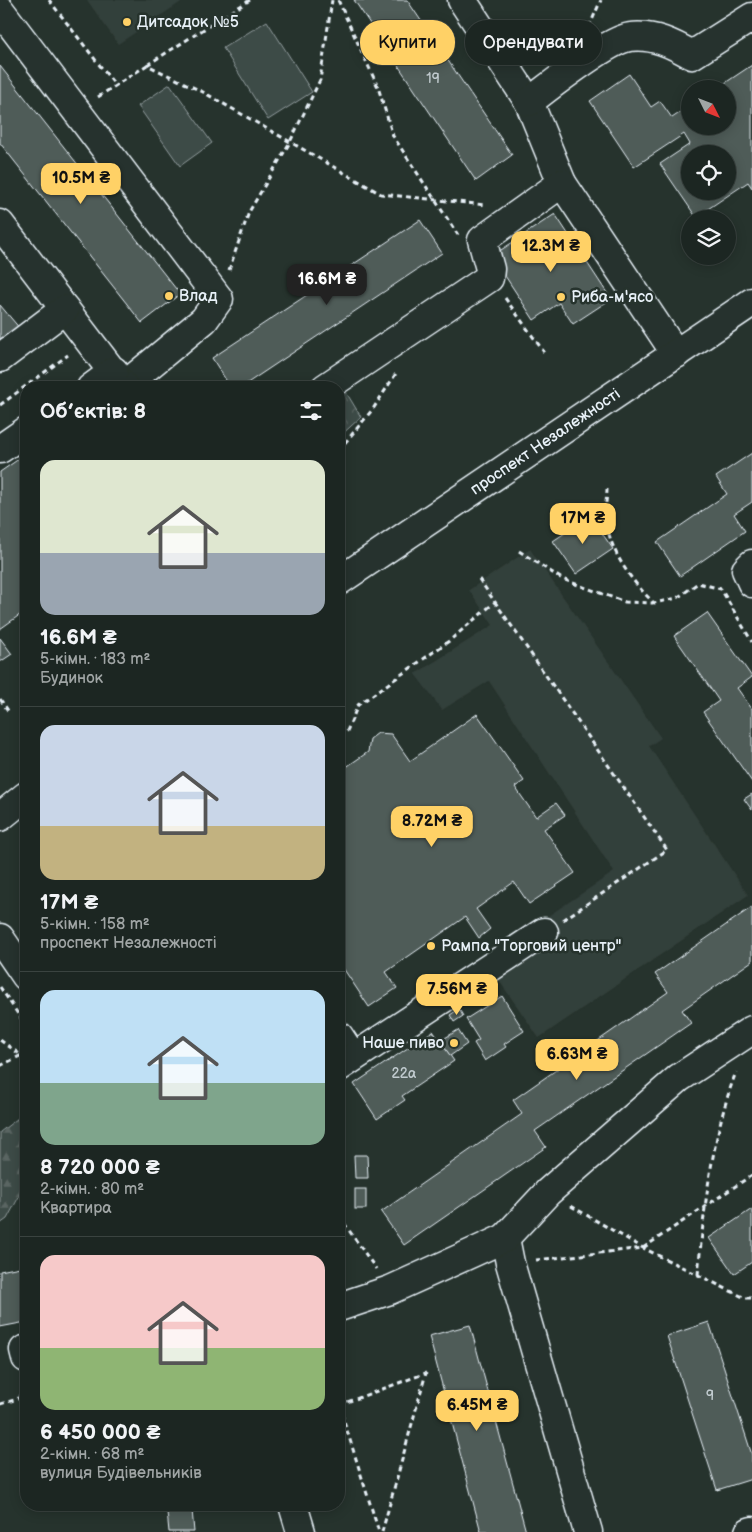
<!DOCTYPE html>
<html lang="uk">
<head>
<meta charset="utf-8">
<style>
	body { margin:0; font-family:"Balsamiq Sans",sans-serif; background:#29322f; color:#f1f3f6; height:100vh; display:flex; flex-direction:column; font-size:19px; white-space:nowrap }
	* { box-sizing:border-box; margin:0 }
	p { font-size:16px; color:#a0a5a5 }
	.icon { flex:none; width:28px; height:28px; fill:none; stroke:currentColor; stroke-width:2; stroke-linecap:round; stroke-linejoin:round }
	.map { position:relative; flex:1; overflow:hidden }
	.details { position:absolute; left:20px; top:381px; width:325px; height:1130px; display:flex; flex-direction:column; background:#1c2622; border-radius:20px; box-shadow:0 2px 12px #0003,0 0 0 1px #3a4340 }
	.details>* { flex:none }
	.top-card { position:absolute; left:360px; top:20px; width:316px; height:45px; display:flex; gap:10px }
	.needle { width:32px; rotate:132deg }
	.buttons { position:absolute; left:681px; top:80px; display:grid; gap:10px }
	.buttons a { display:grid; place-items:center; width:55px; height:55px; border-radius:50%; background:#1c2622; box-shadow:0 2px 12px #0003,0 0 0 1px #3a4340; font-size:25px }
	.price { position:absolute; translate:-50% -42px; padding:0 11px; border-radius:10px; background:#ffd166; color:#111; font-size:16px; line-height:32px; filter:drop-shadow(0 1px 2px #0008) }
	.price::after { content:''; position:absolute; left:50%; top:30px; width:15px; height:11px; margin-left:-8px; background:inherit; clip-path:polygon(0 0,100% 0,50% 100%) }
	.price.on { background:#222; color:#fff }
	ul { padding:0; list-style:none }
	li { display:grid; align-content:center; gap:10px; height:265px; padding:0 20px }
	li+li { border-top:1px solid #3a4340 }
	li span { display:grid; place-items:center; height:155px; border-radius:15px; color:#555 }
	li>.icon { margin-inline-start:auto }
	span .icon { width:90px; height:90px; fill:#fffc; stroke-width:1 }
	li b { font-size:21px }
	h2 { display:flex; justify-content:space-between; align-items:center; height:60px; padding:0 20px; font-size:21px }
	.tag { padding:0 18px; border-radius:22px; background:#1c2622; box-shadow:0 2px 12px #0003,0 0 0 1px #3a4340; font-size:18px; line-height:45px }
	.tag.on { background:#ffd166; color:#111 }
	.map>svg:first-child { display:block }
</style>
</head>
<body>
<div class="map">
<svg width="752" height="1532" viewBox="0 0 752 1532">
	<defs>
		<pattern id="forest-firs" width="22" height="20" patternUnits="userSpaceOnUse" patternTransform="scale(1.25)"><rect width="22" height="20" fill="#3e4b47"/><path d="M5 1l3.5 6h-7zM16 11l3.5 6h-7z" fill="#5a6562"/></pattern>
		<pattern id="park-crowns" width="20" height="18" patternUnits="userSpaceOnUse" patternTransform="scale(1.25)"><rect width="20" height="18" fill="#3e4b47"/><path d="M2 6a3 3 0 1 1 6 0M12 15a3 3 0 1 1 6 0" fill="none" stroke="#5a6562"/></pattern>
	</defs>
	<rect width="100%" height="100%" fill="#26332d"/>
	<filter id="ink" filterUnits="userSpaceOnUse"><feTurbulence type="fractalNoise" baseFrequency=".02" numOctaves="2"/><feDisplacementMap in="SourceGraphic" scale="10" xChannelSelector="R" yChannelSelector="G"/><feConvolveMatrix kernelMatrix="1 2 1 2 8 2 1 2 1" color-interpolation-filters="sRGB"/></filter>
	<g filter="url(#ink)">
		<g fill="#333f3a">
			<polygon points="87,0 184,0 118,44"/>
			<polygon points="530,549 661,738 649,746 748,895 539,1038 491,969 539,922 614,872 489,681 442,710 415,674 493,625 469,590"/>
		</g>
		<polygon fill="url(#forest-firs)" stroke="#939ea0" points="26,1112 26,1194 22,1191 7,1219 0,1224 0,1132"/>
		<g fill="url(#park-crowns)" stroke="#939ea0">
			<polygon points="346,392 361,417 339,437 339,396"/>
			<polygon points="37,1505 89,1505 61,1509"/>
		</g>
		<g fill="#3e4b47" stroke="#939ea0">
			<polygon points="267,21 312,92 268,120 223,48"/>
			<polygon points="170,84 212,143 180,166 138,106"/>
		</g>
		<g fill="#505c59" stroke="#e8f1f8" fill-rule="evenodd">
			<polygon points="354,0 407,0 512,155 476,181"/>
			<path d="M752,65V188L748,182L696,217L660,164L690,144L684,134L634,167L590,101L629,74L651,107L660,101L672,118L690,106V126H728V89H716ZM690,154H728V191H690Z"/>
			<polygon points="0,66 180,294 142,323 0,143"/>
			<polygon points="555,214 611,299 573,324 559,303 534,320 492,256"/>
			<polygon points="420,220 442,253 240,388 231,388 212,358"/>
			<polygon points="0,305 21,330 0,347"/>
			<polygon points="752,453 752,502 734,514 745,531 680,576 657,542 727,494 716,477"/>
			<polygon points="26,454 26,622 21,614 0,629 0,472"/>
			<polygon points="590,516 613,549 576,574 553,541"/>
			<polygon points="707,613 752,677 737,688 752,709 752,782 703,712 719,701 674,636"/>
			<polygon points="0,638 12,654 0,662"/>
			<polygon points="477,714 524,781 515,787 536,817 556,803 565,815 544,829 575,873 529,904 514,882 476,909 490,929 479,938 465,917 386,972 397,988 369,1007 339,962 339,772 368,752 370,739 378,733 391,734 410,761"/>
			<polygon points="752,794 752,810 744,799"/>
			<polygon points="752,907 752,961 682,1010 691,1023 535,1131 546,1147 404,1245 381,1212 522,1114 513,1100 668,992 655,974"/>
			<polygon points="502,996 524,1031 504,1044 506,1047 485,1061 474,1043 479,1040 466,1019"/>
			<polygon points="459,1009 463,1016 454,1022 450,1015"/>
			<polygon points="458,1030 467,1044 450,1056 440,1041"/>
			<polygon points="433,1031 454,1061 402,1096 405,1100 377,1119 354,1084"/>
			<polygon points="354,1155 367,1155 368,1178 355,1178"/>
			<rect x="355" y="1189" width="11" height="20"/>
			<polygon points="752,1209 752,1262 734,1274 709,1238"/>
			<polygon points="25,1266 26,1322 0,1327 0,1271"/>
			<polygon points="709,1322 752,1455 752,1479 717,1490 667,1336"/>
			<polygon points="470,1325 526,1532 481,1532 429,1336"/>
			<polygon points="192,1510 194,1532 169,1532 167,1512"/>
		</g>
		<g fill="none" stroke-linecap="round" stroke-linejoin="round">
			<g stroke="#e8f1f8" stroke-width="31">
				<g id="minor">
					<polyline points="462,0 529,102 562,183"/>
					<polyline points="0,10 219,299 204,320 124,386"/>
					<path d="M529,102C549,87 608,40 630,37C653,34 673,44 692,55L752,17"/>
					<polyline points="0,224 125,388"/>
					<polyline points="0,358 65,309"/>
					<polyline points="91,388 114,371"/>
					<polyline points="325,388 489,278 490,269 482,240 562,183 676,354"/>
					<polyline points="0,449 26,431"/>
					<polyline points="752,564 746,570 752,583"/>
					<polyline points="0,938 26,976"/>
					<polyline points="339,1036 353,1057"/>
					<polyline points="339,1067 544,932"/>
					<polyline points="505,1238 510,1263 588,1532"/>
					<polyline points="339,1307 390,1290 505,1238 548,1192 679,1078 752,1030"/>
					<polyline points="24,1350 26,1358"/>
					<polyline points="293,1505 301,1532"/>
					<polyline points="749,1532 752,1531"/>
				</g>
			</g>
			<g stroke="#e8f1f8" stroke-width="31">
				<g id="major">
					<path id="s1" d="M339,581L752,302"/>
					<polyline points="0,817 26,796"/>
				</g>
			</g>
			<g stroke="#e8f1f8" stroke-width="3" stroke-dasharray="5 4" stroke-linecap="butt">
				<polyline points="49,0 115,85"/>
				<polyline points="338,0 378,87 393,136 458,235"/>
				<polyline points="589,27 601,0"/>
				<polyline points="147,65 250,0"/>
				<polyline points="98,97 147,65 203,92 381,194 486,205"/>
				<polyline points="229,270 249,212 290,142 320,80 332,0"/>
				<polyline points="505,298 544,352"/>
				<polyline points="0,405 68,355"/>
				<polyline points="339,450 373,409 397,372"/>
				<path d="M607,489C607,499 604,511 606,521C611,553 631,581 654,603L677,598L698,583L721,589L752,642"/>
				<polyline points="519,551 562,579 625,602 653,603"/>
				<polyline points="479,579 667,850 563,920"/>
				<polyline points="0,699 9,712"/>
				<polyline points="339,736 347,731 358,705 449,641 495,602"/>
				<polyline points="0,987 26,1026"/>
				<polyline points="0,1040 21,1055"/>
				<polyline points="0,1066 26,1053"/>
				<polyline points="571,1206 643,1248 745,1298 752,1298"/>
				<polyline points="339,1216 376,1269"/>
				<polyline points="536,1260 643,1248 752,1175"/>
				<path d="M698,1275C704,1207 712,1136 736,1072"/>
				<polyline points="0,1404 18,1399 26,1386"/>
				<polyline points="339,1405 379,1532"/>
				<polyline points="339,1405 426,1373"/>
				<polyline points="382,1532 426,1373"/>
			</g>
			<use href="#minor" stroke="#26332d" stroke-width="28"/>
			<use href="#major" stroke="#26332d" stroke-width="28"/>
		</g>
	</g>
	<g fill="#ffd166" stroke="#26332d" stroke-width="2">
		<circle cx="127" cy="22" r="5"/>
		<circle cx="169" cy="296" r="5"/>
		<circle cx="561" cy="297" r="5"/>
		<circle cx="431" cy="946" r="5"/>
		<circle cx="454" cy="1043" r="5"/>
	</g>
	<g text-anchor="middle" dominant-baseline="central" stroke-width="5" stroke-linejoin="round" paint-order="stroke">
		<g font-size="14" fill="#c2ccd0">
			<text x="433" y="78">19</text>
			<text x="404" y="1073">22а</text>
			<text x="710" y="1395">9</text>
		</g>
		<g font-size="16" fill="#e8f1f8" stroke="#26332d" text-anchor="start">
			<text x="137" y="22">Дитсадок №5</text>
			<text x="179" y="296">Влад</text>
			<text x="571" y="297">Риба-м'ясо</text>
			<text x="441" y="946">Рампа "Торговий центр"</text>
			<text x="444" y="1043" text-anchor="end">Наше пиво</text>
		</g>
		<g font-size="16" fill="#e8f1f8" stroke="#26332d">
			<text stroke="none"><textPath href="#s1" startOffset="249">проспект Незалежності</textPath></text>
		</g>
	</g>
</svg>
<div class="buttons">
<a><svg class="needle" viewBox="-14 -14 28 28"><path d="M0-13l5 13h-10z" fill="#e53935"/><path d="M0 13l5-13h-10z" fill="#a0a5a5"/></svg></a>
<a><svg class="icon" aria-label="locate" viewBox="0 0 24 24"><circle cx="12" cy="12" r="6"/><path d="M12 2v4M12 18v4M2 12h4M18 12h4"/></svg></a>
<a><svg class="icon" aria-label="layers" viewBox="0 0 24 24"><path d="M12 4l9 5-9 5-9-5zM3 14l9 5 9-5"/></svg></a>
</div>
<b class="price" style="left:81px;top:205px">10.5M ₴</b>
<b class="price" style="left:551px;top:273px">12.3M ₴</b>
<b class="price on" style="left:327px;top:306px">16.6M ₴</b>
<b class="price" style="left:583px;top:545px">17M ₴</b>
<b class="price" style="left:432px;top:848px">8.72M ₴</b>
<b class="price" style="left:457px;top:1016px">7.56M ₴</b>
<b class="price" style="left:577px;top:1081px">6.63M ₴</b>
<b class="price" style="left:477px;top:1432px">6.45M ₴</b>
<div class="top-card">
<a class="tag on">Купити</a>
<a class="tag">Орендувати</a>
</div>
<section class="details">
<h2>Об’єктів: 8<svg class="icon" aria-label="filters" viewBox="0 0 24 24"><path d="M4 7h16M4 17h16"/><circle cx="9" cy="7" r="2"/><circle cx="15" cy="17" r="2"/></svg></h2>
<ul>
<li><span style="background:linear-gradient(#dfe7d0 60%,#9aa5b1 0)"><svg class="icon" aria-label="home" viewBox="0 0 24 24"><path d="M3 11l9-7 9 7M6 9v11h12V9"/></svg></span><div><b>16.6M ₴</b><p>5-кімн. · 183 m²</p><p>Будинок</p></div></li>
<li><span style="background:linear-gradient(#c9d6e8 65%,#c2b280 0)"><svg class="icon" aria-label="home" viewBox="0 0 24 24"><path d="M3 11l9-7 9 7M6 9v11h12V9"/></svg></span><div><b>17M ₴</b><p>5-кімн. · 158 m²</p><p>проспект Незалежності</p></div></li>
<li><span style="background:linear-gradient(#bfe0f5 60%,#7fa58c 0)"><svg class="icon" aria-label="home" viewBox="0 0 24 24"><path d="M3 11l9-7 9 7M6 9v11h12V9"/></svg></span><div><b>8 720 000 ₴</b><p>2-кімн. · 80 m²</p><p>Квартира</p></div></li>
<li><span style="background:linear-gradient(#f6c9c9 60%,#8fb573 0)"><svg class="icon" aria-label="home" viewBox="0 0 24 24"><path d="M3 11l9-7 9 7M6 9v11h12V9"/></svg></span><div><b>6 450 000 ₴</b><p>2-кімн. · 68 m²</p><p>вулиця Будівельників</p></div></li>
</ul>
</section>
</div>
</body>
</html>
